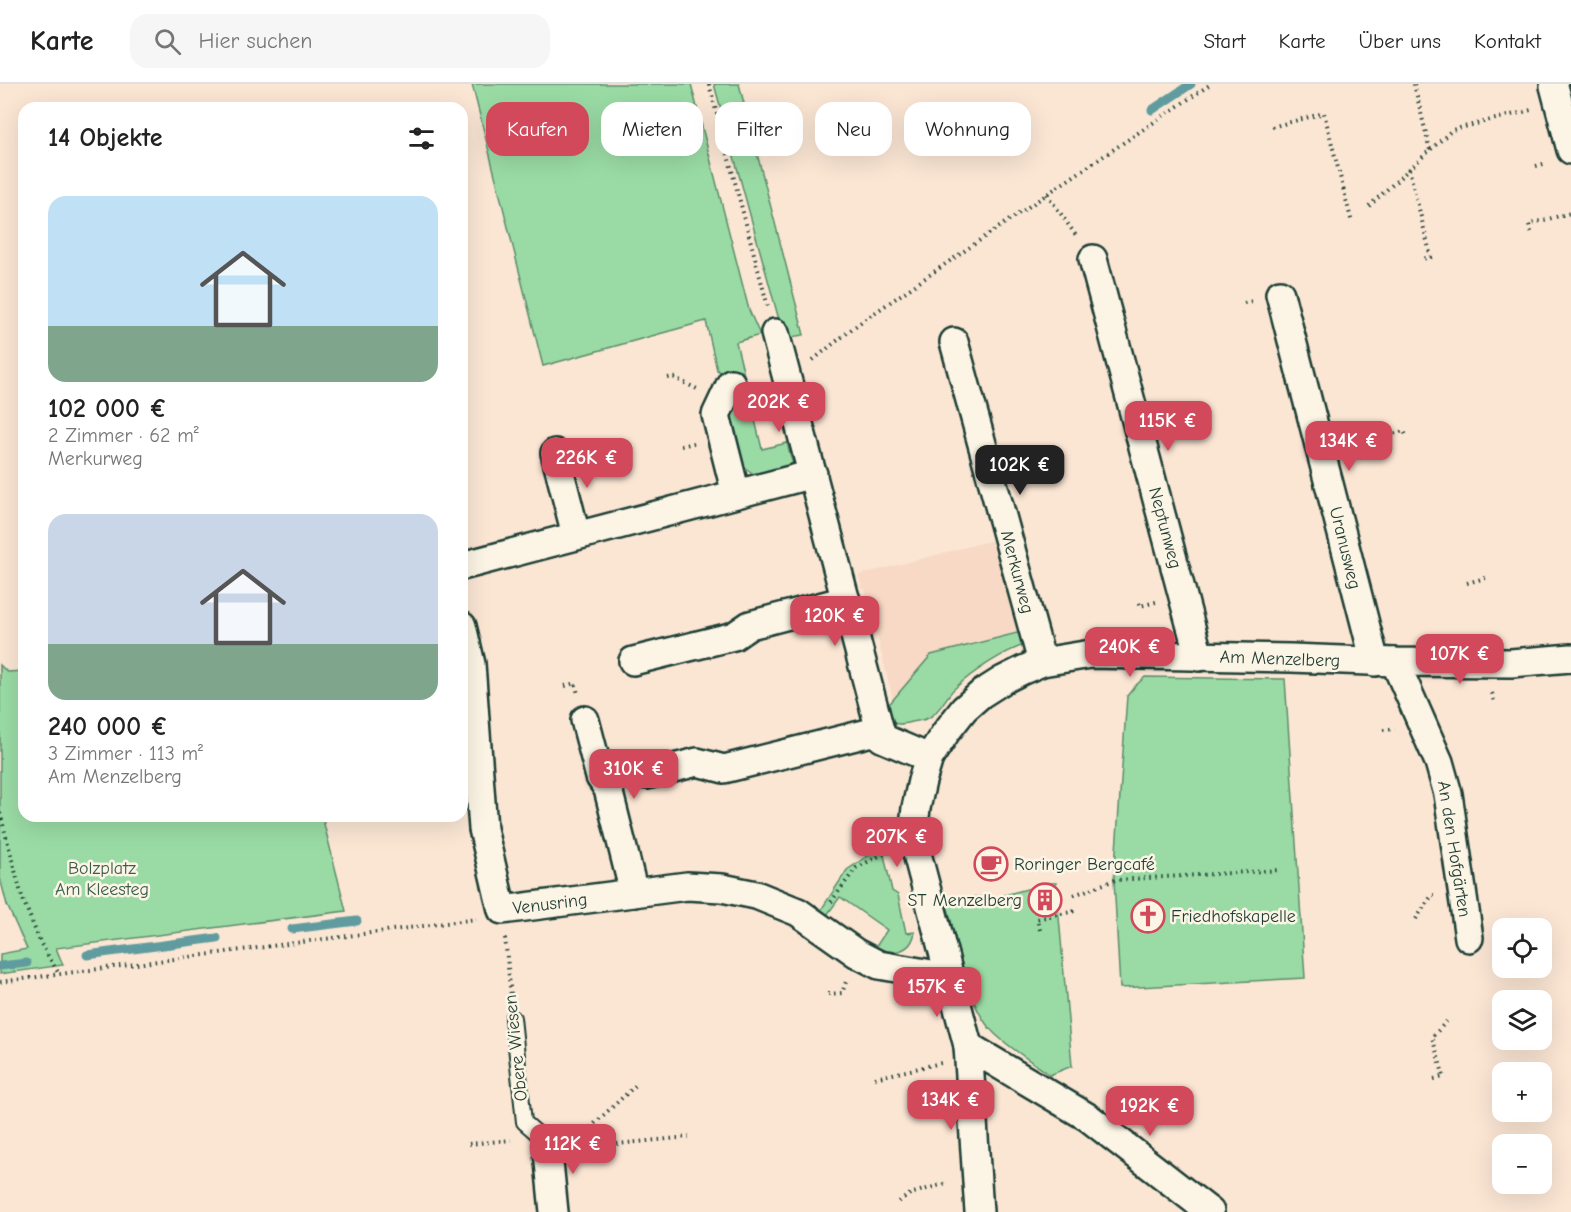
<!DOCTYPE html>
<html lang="de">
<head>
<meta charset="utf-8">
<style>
	body { margin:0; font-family:"Comic Neue",sans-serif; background:#f6f6f6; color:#222; height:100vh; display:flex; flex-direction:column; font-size:22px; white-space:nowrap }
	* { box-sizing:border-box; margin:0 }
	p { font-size:20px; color:#767676 }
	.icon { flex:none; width:33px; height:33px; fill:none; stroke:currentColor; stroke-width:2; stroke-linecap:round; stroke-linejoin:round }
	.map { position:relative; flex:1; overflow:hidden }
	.drawer { position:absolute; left:18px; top:18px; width:450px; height:720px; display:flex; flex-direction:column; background:#fff; border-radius:18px; box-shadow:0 6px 24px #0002 }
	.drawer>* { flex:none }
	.banner { position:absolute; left:486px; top:18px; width:570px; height:54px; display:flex; gap:12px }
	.buttons { position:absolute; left:1492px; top:834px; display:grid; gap:12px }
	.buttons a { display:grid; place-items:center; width:60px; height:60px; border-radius:12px; background:#fff; box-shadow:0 6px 24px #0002; font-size:30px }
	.price { position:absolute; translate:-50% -51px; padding:0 14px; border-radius:12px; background:#d1495b; color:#fff; font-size:20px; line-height:39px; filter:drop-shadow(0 2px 3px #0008) }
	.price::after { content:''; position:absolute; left:50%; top:36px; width:18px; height:14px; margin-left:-9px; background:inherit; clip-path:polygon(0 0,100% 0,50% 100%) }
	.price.on { background:#222; color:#fff }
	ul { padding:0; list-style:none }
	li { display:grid; align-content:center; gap:12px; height:318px; padding:0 30px }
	li span { display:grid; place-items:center; height:186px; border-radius:18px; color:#555 }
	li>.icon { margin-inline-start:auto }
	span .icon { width:108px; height:108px; fill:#fffc; stroke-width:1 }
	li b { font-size:26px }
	h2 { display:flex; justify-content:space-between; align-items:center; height:72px; padding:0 30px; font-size:26px }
	.pill { padding:0 21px; border-radius:18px; background:#fff; box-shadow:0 6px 24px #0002; font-size:21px; line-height:54px }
	.pill.on { background:#d1495b; color:#fff }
	header { display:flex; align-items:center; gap:36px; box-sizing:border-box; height:84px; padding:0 30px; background:#fff; border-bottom:2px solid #e0e0e0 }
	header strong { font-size:28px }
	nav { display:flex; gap:33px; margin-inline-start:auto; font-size:21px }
	.search { width:420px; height:54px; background:#f6f6f6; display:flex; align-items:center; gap:15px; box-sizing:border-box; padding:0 21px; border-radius:18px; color:#767676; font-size:22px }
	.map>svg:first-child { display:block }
</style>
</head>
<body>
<header>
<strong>Karte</strong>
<div class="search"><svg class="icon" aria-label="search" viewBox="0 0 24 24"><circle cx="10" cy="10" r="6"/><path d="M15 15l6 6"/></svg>Hier suchen</div>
<nav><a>Start</a><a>Karte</a><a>Über uns</a><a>Kontakt</a></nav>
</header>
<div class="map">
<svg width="1571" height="1128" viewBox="0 0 1571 1128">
	<rect width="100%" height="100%" fill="#fbe6d4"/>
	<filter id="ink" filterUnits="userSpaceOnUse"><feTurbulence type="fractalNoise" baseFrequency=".0167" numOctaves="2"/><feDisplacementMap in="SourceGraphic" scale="12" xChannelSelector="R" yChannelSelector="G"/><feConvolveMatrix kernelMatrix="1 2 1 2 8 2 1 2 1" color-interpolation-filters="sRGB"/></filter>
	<g filter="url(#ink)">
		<polygon fill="#f7d9c5" points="1001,454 1025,547 931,571 893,615 865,505 862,505 859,491"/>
		<g fill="#9adba5" stroke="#5c8c6c" stroke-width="1.5">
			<polygon points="472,0 691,0 749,226 760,251 736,258 762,365 787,359 793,381 763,392 754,390 745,384 739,375 728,337 740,300 717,286 706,237 543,282"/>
			<polygon points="714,0 739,0 804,251 784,254"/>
			<path d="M1017,549L1026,554L1029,560C1007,564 970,590 954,605C946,613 940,627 930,633C925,636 918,637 912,638C896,642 891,642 886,624L931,571Z"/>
			<polygon points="0,581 7,588 24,587 24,732 322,732 346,827 56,864 63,881 0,890 0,870 27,865 7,821 0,794"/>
			<polygon points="1145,593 1285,595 1305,894 1120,904 1114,795 1127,612 1135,602"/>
			<path d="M882,762L892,807L898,811L906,849L915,848C911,870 892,870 875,864L887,846L840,813L827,831L821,826L847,786Z"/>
			<path d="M1050,799H1056L1072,982L1050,991C1033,978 1011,965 995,950C965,922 958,857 946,818L974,813H997Z"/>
		</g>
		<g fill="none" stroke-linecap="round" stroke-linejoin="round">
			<g stroke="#609c9f" stroke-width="9">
				<polyline points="1152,26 1191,0"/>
				<polyline points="292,845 357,837"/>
				<polyline points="87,871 217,854"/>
				<polyline points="0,882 27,879"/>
			</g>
			<g stroke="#1f3d34" stroke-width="18">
				<polyline id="service" points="513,934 524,1038 547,1058"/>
			</g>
			<g stroke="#1f3d34" stroke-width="32">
				<g id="minor">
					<polyline points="1554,2 1571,66"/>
					<polyline points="1093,175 1199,573"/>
					<polyline points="1280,210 1375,578"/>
					<polyline points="775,249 882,654 929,674"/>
					<polyline points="954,258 1042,578"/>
					<polyline points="731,299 716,331 736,410"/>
					<polyline points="555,369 576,451"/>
					<polyline points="462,482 813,390"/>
					<polyline points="462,542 471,580 483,745 502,826 687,802 722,804 756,811 798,828 856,869 879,881 949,893"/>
					<polyline points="633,577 734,552 750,541 846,516"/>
					<polyline points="1395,578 1439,678 1448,710 1469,854"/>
					<polyline points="585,636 600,693 608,705 634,809"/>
					<polyline points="647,691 697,678 724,685 880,646"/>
					<polyline points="968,962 1089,1034 1210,1128"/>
					<polyline points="547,1058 554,1128"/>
					<polyline points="979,1128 968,962 915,762 914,742 916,724 922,697 929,674 946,648 964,625 981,610 1003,596 1023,586 1042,578 1091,570 1291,574 1395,578 1511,579 1571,574"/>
				</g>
			</g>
			<g stroke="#1f3d34" stroke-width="4" stroke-dasharray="1.5 4.5" stroke-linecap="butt">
				<polyline points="709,0 768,223"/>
				<polyline points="1414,0 1430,66"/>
				<polyline points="1272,43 1324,29 1352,139"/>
				<polyline points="1536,82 1547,79"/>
				<polyline points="1409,85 1431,173 1422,175"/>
				<polyline points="1047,110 1077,153"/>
				<polyline points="1369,122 1452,46 1531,26"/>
				<polyline points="1531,148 1529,140 1571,129"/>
				<polyline points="1244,219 1253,217"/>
				<polyline points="813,276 857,241 1047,110 1211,0"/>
				<polyline points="668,294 673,293 697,305"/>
				<polyline points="681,362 694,359"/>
				<polyline points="1348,362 1404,347 1406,351"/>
				<polyline points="1467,499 1489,493"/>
				<polyline points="1139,519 1140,522 1156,518"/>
				<polyline points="565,602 575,599 578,610"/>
				<polyline points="1492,609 1494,618"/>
				<polyline points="1383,646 1395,645"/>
				<polyline points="0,729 22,813 41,860 59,890"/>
				<polyline points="1074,811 1115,796 1281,786"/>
				<polyline points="974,813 975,822"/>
				<polyline points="831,818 856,784 887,768"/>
				<polyline points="1416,835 1432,811 1434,811"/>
				<polyline points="1040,846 1037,835 1075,827"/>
				<polyline points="505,854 511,912"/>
				<polyline points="0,898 476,835"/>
				<polyline points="828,910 842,909 847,895"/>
				<polyline points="875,994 941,979"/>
				<polyline points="1434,995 1444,993 1432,953 1447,937"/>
				<polyline points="577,1056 637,1000"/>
				<polyline points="469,1060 511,1056"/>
				<polyline points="575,1064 689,1053"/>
				<polyline points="899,1118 910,1110 947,1099 947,1098"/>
			</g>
			<use href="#service" stroke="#fcf5e5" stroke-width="14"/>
			<use href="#minor" stroke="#fcf5e5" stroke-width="27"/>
		</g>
	</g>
	<defs>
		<g id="cafe-ring" transform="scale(1.725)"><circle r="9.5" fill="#fcf5e5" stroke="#d1495b" stroke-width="1.5"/><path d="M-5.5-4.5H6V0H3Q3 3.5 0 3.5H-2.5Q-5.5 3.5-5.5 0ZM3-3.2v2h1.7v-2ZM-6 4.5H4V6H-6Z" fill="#d1495b"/></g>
		<g id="building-ring" transform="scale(1.725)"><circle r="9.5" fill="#fcf5e5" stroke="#d1495b" stroke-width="1.5"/><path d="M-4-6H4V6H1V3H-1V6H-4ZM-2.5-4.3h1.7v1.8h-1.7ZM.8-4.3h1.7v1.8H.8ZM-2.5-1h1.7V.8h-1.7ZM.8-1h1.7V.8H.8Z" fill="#d1495b"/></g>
		<g id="church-ring" transform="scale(1.725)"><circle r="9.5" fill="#fcf5e5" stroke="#d1495b" stroke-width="1.5"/><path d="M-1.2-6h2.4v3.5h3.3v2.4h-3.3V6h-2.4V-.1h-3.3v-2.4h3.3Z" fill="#d1495b"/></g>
	</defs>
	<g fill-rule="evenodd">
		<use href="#cafe-ring" x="991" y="780"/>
		<use href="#building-ring" x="1045" y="816"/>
		<use href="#church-ring" x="1148" y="832"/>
	</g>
	<g text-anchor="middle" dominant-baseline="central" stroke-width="5" stroke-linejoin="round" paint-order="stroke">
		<g font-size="18" fill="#1f3d34" stroke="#fcf5e5">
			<text transform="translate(1165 444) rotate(75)">Neptunweg</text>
			<text transform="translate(1345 464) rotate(76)">Uranusweg</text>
			<text transform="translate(1017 488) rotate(75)">Merkurweg</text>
			<text transform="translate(1280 575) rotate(2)">Am Menzelberg</text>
			<text transform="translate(1454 765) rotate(81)">An den Hofgärten</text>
			<text transform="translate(550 820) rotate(-7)">Venusring</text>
			<text transform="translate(516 964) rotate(-96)">Obere Wiesen</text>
		</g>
		<g font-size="18" fill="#1f3d34" stroke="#fcf5e5" text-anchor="start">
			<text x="1014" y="780">Roringer Bergcafé</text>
			<text x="1022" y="816" text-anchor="end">ST Menzelberg</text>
			<text x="1171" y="832">Friedhofskapelle</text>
		</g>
		<g font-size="18" fill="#385d4b" stroke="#fcf5e5">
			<text x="102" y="784">Bolzplatz<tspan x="102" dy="21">Am Kleesteg</tspan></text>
		</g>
	</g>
</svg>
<div class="buttons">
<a><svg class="icon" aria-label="locate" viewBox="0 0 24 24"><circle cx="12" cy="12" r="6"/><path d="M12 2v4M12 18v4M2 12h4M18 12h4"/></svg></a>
<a><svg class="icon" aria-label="layers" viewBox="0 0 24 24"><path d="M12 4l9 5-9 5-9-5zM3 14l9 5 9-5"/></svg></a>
<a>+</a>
<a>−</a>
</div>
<b class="price" style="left:779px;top:349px">202K €</b>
<b class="price" style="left:1168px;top:368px">115K €</b>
<b class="price" style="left:1349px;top:388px">134K €</b>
<b class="price" style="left:587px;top:405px">226K €</b>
<b class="price on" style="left:1020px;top:412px">102K €</b>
<b class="price" style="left:835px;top:563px">120K €</b>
<b class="price" style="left:1130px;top:594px">240K €</b>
<b class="price" style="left:1460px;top:601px">107K €</b>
<b class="price" style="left:634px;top:716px">310K €</b>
<b class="price" style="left:897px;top:784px">207K €</b>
<b class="price" style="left:937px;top:934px">157K €</b>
<b class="price" style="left:951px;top:1047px">134K €</b>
<b class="price" style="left:1150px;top:1053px">192K €</b>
<b class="price" style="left:573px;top:1091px">112K €</b>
<div class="banner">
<a class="pill on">Kaufen</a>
<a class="pill">Mieten</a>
<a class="pill">Filter</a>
<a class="pill">Neu</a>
<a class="pill">Wohnung</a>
</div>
<section class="drawer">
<h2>14 Objekte<svg class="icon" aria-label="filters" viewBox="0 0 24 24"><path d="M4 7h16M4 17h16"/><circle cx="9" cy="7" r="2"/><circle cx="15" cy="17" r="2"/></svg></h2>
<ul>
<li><span style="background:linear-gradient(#bfe0f5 70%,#7fa58c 0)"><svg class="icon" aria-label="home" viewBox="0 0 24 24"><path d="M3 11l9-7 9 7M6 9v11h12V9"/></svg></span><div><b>102 000 €</b><p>2 Zimmer · 62 m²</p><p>Merkurweg</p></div></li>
<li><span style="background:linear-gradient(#c9d6e8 70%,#7fa58c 0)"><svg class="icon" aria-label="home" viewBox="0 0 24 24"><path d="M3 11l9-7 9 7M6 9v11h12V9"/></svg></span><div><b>240 000 €</b><p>3 Zimmer · 113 m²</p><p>Am Menzelberg</p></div></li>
</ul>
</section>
</div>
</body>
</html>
